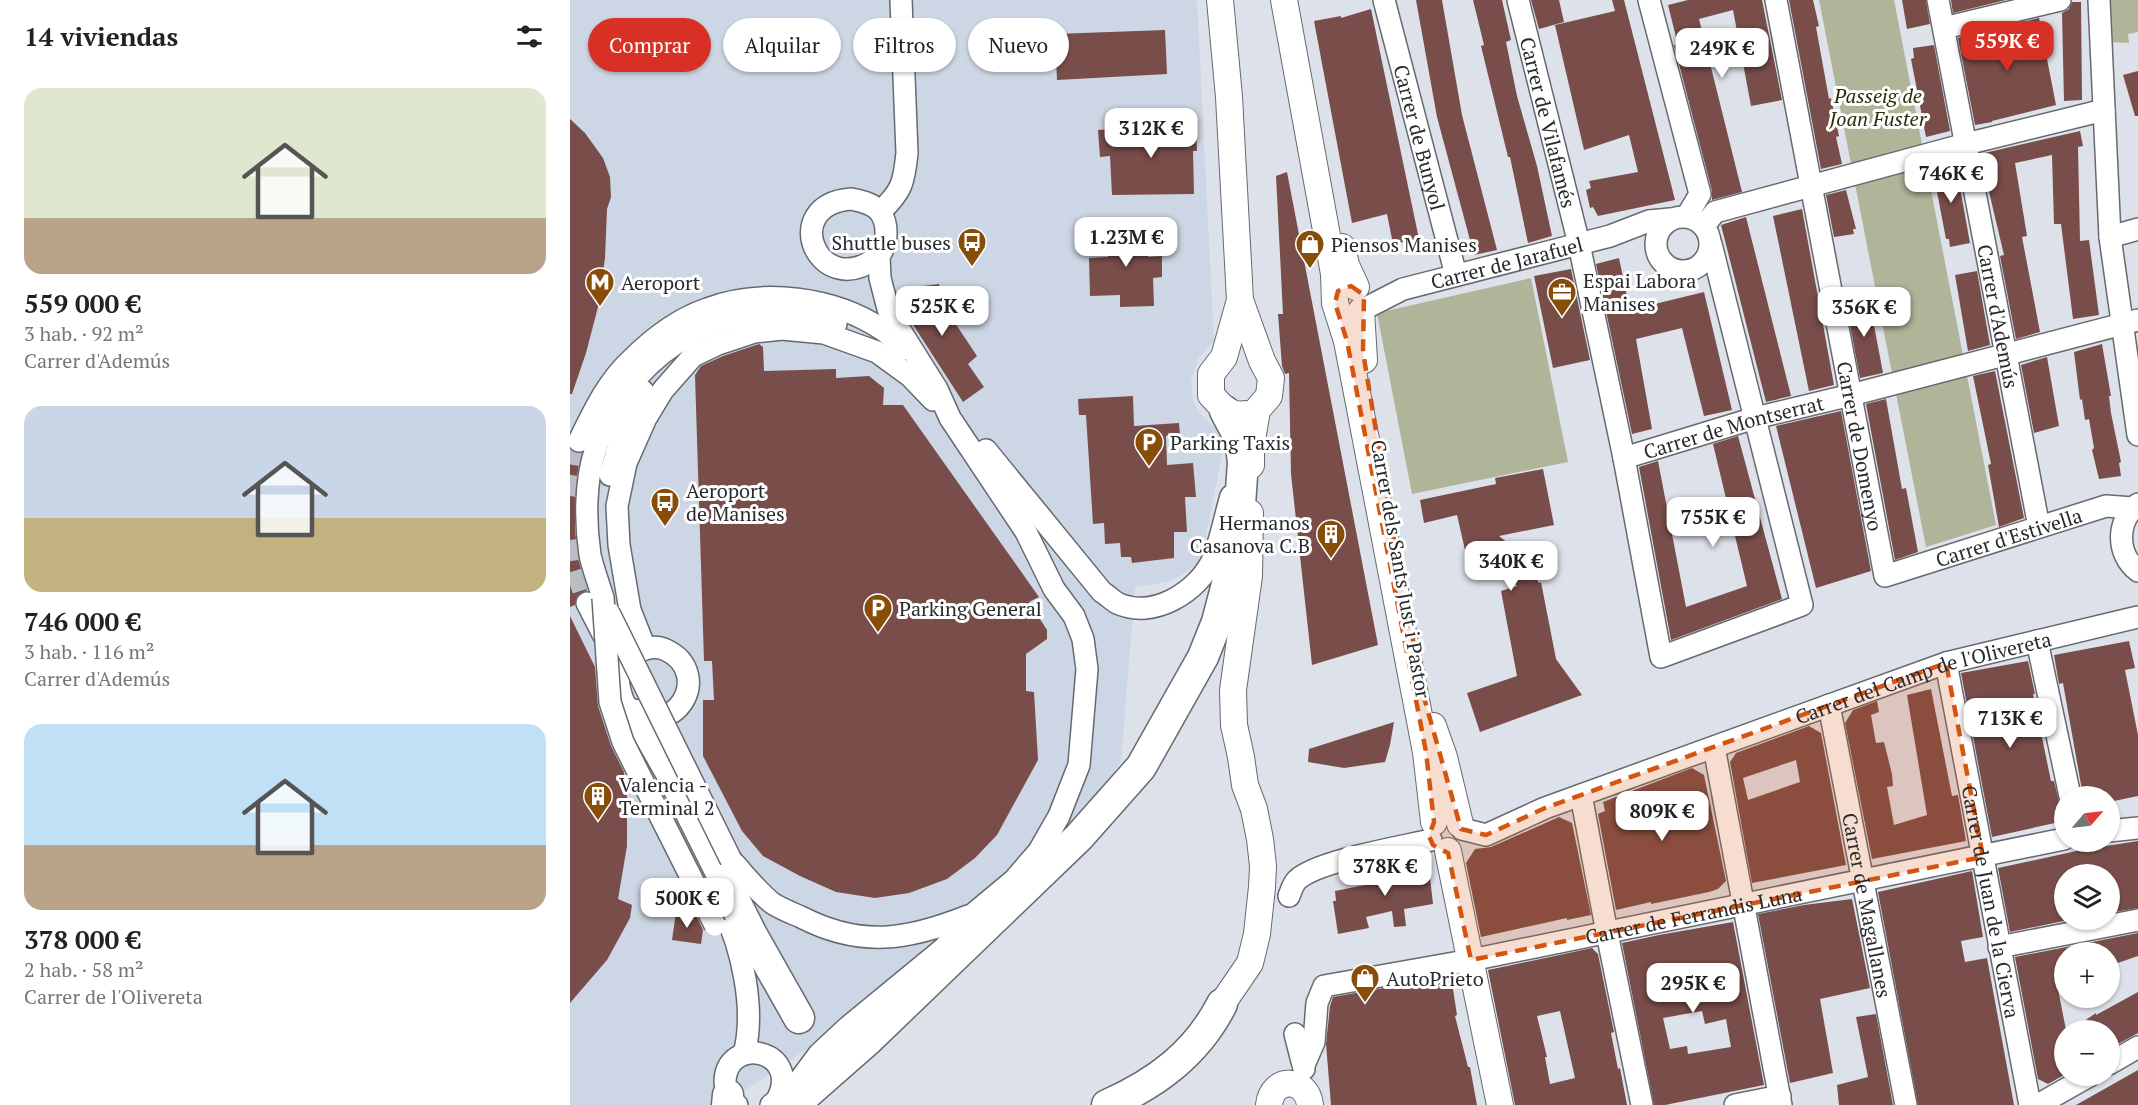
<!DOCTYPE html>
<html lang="es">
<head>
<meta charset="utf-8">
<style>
	body { margin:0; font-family:"PT Serif",serif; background:#f2f2f2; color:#222; height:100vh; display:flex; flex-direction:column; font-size:22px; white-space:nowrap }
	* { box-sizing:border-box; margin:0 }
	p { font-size:20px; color:#767676 }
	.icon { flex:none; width:33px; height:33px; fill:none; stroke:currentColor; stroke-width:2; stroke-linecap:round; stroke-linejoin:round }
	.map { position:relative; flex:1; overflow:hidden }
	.panel { display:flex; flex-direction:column; background:#fff; width:570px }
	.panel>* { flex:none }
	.hud { position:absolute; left:18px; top:18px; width:570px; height:54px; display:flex; gap:12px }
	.needle { width:39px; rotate:62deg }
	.fabs { position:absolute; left:1484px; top:786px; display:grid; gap:12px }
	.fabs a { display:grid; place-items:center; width:66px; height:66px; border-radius:50%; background:#fff; box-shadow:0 2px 4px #0004; font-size:30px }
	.price { position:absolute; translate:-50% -51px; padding:0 14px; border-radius:12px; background:#fff; color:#222; font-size:20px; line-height:39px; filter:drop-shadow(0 2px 3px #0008) }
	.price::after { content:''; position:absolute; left:50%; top:36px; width:18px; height:14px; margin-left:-9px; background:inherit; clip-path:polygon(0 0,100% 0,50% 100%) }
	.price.current { background:#d93025; color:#fff }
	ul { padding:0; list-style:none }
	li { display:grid; align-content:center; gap:12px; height:318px; padding:0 24px }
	li span { display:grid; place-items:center; height:186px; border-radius:18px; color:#555 }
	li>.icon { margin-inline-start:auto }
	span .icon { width:108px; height:108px; fill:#fffc; stroke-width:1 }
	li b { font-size:26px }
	h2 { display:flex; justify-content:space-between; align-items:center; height:72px; padding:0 24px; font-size:26px }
	.tag { padding:0 21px; border-radius:27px; background:#fff; box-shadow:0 2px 4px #0004; font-size:21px; line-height:54px }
	.tag.current { background:#d93025; color:#fff }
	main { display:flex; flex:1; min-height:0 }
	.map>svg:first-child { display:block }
</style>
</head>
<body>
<main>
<section class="panel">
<h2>14 viviendas<svg class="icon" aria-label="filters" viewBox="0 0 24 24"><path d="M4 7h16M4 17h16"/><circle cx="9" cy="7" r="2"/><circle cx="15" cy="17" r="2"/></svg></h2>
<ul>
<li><span style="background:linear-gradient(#dfe7d0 70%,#b9a48a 0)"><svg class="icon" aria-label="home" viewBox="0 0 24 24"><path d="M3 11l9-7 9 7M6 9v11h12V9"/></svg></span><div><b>559 000 €</b><p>3 hab. · 92 m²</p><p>Carrer d'Ademús</p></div></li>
<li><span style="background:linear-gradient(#c9d6e8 60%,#c2b280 0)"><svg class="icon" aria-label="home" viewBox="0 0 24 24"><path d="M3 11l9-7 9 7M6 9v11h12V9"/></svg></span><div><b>746 000 €</b><p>3 hab. · 116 m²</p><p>Carrer d'Ademús</p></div></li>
<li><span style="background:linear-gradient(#bfe0f5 65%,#b9a48a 0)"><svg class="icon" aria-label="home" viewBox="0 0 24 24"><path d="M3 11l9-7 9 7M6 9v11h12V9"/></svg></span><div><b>378 000 €</b><p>2 hab. · 58 m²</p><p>Carrer de l'Olivereta</p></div></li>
</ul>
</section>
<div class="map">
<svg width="1568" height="1105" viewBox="0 0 1568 1105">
	<rect width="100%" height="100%" fill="#dde2ea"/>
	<polygon fill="#cdd6e4" points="0,0 627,0 644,341 629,357 621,381 623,400 629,412 646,429 654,445 632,556 626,565 608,577 597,582 565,587 551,762 484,850 384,951 153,1105 0,1105"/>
	<g fill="#b0b499">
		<polygon points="1249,0 1324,0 1426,525 1356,547"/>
		<polygon points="1541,0 1568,0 1568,32 1558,34 1559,43 1540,42"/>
		<polygon points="961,278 998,462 842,494 807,313"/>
	</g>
	<g fill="#794d4a" fill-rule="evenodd">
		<polygon points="846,0 872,0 892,115 927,250 904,255 867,117"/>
		<polygon points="903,0 932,0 941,40 936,42 947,96 967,166 982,236 958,243 940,157 938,157 911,46 914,45"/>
		<polygon points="961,0 989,0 994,22 969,29"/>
		<polygon points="1042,0 1054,0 1105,200 1028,216 1023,207 1020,208 1016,190 1021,188 1019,181 1068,172 1059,135 1014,150 985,25 1045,11"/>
		<polygon points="1118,0 1192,0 1212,100 1181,106 1163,10 1129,19 1172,192 1142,200 1142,191 1104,45 1108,45 1098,5"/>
		<polygon points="1219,0 1243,0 1249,26 1246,27 1259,99 1261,98 1269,136 1266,137 1272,164 1251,169"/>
		<polygon points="1332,0 1356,0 1360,24 1337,29"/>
		<polygon points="1381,0 1436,0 1383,13"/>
		<polygon points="1502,2 1511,2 1512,100 1494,101 1492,13 1499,9"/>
		<polygon points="801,9 849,239 823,244 817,214 782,223 744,21 771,16 771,18"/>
		<polygon points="1469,18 1486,105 1422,121 1422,122 1405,125 1388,38"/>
		<polygon points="595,30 597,74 487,80 485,34"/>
		<polygon points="1364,45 1380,131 1356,137 1341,59 1344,58 1343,48"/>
		<polygon points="1568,71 1568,116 1565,116 1553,75"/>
		<polygon points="0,119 15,133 33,158 40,177 41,197 37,209 35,258 28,307 16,353 2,394 0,394"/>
		<polygon points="626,124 627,151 623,151 624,194 542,195 540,156 530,157 528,130"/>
		<polygon points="1510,131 1513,146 1508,147 1510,241 1519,240 1529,315 1503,319 1491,224 1484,224 1482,155 1445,163 1457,236 1452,237 1470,332 1446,339 1430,256 1434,255 1410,154"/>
		<polygon points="1385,160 1400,243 1380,247 1379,239 1376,239 1363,171 1365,171 1365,166"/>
		<polygon points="717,172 808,645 742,665 721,474 719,373 715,374 712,366 708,314 713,314 706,176"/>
		<polygon points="1276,190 1286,229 1283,229 1284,234 1264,237 1256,195"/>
		<polygon points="1232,209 1264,385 1239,391 1203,216"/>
		<polygon points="1176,217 1221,396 1196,402 1151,225"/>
		<polygon points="577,226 578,257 592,256 592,277 583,278 584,306 550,307 550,295 520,296 519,258 538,257 537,228"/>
		<polygon points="1049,258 1060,310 1134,292 1162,410 1134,416 1112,328 1066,339 1082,429 1062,434 1026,264"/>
		<polygon points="1001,269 1020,360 983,368 964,276"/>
		<polygon points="1407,271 1420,345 1398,351 1385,275"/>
		<polygon points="369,284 371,302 407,356 398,364 414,387 393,402 331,306 329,289"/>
		<polygon points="1299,299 1313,373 1290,378 1276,304"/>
		<polygon points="189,344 193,347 194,371 266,369 266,378 299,376 314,388 313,405 333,405 469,597 459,602 477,630 477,639 456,654 456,691 464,692 468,760 427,835 405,858 377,879 339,893 305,898 266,892 230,876 193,856 172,831 133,756 133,700 144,700 142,661 134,661 125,375 131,366 153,356"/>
		<polygon points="1532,344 1541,396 1539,396 1541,413 1551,462 1549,463 1551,476 1529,479 1522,450 1524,448 1519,419 1515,420 1512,399 1510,400 1504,352"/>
		<polygon points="1477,357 1489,426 1464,433 1451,365"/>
		<polygon points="1425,371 1454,518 1429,527 1418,465 1421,464 1403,376"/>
		<polygon points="563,396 564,426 609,423 610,435 596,436 597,465 623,463 626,497 615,497 617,532 604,532 604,558 562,563 561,557 551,557 550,543 535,544 534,523 523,524 516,415 509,415 508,399"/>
		<polygon points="1316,399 1332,489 1336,488 1348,552 1325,560 1296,404"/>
		<polygon points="1271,411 1301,571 1246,588 1206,426"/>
		<polygon points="1168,436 1212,599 1101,640 1069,467 1088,461 1116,607 1177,586 1143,444"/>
		<polygon points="0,450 4,453 11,453 5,488 5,530 8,558 17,590 7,596 5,605 0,607"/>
		<polygon points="973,469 984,525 929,536 952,554 969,583 971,582 986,659 1012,695 910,732 897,693 947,676 931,591 947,586 930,564 913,562 906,549 895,550 887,515 854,523 850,500 926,484 925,478"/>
		<polygon points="0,616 25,667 28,706 41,746 54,772 57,797 57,846 48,899 62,905 60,918 37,960 0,1003"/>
		<polygon points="1559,641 1565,668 1555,670 1568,735 1568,796 1539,802 1539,796 1513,796 1493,683 1489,684 1484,655"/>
		<polygon points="1458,661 1465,694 1463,694 1481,781 1484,781 1494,821 1422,837 1391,673"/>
		<polygon points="1361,689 1382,796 1388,795 1396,841 1302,859 1275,723 1283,710 1307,701 1309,712 1301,715 1306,743 1314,742 1322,774 1323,786 1317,787 1324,825 1357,815 1337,695"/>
		<polygon points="824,722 820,745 815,762 774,768 738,762 739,749"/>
		<path d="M1239,726L1251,733L1276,865L1182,883L1160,762L1166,753ZM1226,760L1230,782L1178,800L1173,778Z"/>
		<polygon points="1122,768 1134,775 1156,881 1148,889 1139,892 1081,904 1081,902 1046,910 1028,814 1035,811 1033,802"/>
		<polygon points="989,817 1002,823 1021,915 997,920 997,918 911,937 896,863 905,849 921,847"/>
		<polygon points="1568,841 1568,908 1539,913 1539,874 1494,874 1494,921 1440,932 1428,868 1511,850"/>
		<polygon points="858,860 863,904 834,909 836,926 824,927 822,911 796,917 799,928 768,934 763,901 766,901 765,891 815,881 813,866"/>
		<polygon points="1402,871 1413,937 1391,941 1395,962 1417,958 1444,1105 1348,1105 1308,892"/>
		<polygon points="1282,899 1300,988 1250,999 1263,1073 1220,1083 1188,914 1234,905"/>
		<polygon points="106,912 126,915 133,930 131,944 102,940"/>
		<path d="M1163,922L1194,1085L1095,1105H1084L1052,943L1089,935ZM1132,1011L1135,1024L1156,1019L1161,1047L1118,1054L1117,1046L1100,1049L1093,1018Z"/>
		<polygon points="1568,933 1568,956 1539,966 1539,952 1494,952 1494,982 1487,984 1496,1030 1494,1030 1494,1075 1478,1084 1468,1079 1445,957"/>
		<path d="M1022,948L1028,954L1029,959L1044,1032L1041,1033L1048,1069L1050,1068L1057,1105H945L918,970ZM990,1011L1005,1078L980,1084L975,1057H977L967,1016Z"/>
		<polygon points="881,976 887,1015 885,1016 898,1067 900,1067 907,1105 761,1105 756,1044 760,1006 763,997"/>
		<polygon points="1568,992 1568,1033 1539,1049 1539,1030 1501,1030 1526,1013 1526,1015"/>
		<polygon points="1306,1014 1323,1105 1269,1105 1267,1085 1298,1077 1286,1017"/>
		<polygon points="1568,1070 1568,1105 1506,1105"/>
	</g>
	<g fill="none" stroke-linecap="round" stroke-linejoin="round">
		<g stroke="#b9bdc4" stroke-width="21" stroke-dasharray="21 10" stroke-linecap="butt">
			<polyline points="0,496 9,441"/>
			<polyline points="0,540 3,561 17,603"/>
		</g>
		<g stroke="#656a71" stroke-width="24">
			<g id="minor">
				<path id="s1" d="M814,0L886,275"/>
				<path id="s2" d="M948,0L1009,244L1054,458L1091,657L1232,605L1141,244"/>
				<polyline points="1079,0 1130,194 1117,216"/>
				<path id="s3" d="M1206,0L1315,576L1536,506L1563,508"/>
				<path id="s4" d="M1368,0L1469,527"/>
				<polyline points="1529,0 1540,237 1568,435"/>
				<polyline points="1374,28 1490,0"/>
				<path d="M281,199C290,201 303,203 310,212C319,224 318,249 306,258C248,301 208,205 281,199Z"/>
				<path d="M310,212C332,191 334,183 337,153L331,0"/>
				<circle cx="1113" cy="244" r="27"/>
				<polyline points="1134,226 1145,212 1396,144 1534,110"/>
				<polyline points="1540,237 1568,229"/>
				<path id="s5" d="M792,310L833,289L1040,236L1079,221L1100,219"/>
				<path d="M9,441C23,413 37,382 61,360C82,339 108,319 137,309C192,288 264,297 313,330C321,335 327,343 334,349"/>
				<path d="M416,450L532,592C537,595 542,600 547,603C583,620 628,592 643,559C651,539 655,516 661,496"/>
				<path id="s6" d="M1054,458L1185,418L1281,395L1568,320"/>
				<polyline points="40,475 60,408 73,391"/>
				<path d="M1568,504C1546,521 1546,554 1568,571"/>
				<path d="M33,598C29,584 23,569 20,555C15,522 15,482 25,451C51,365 145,295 236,316C246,319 257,320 266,324"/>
				<polyline points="17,603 36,640"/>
				<polyline points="1467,641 1500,796"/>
				<polyline points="75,648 60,610 49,545 47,506 56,463 76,418 93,390 123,356 148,344 184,332 212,329 254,333 307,352 340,376 363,400"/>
				<path id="s7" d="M1376,663L1460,1105"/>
				<path d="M55,705C105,746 145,673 96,650C86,645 75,648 66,653C32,670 56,707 67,731"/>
				<path id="s8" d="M1259,705L1336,1105"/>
				<polyline points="1144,747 1211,1105"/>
				<polyline points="1011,795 1037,933 1072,1105"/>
				<path id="s9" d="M892,829L916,835L975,808L1376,663L1568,617"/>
				<polyline points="1539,831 1568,828"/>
				<path d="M161,860C174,874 187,891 202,903C211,909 222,913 231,917C291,948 338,940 398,916"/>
				<path d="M719,896C721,891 723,884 727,880C747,861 831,847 861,840"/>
				<path d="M152,907C172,947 186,1010 174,1054"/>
				<polyline points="1429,947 1568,920"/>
				<polyline points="725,1034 734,1069"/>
				<polyline points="1539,1064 1568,1047"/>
				<path id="s10" d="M734,1065L744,1042L747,1003L754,986L901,960L1494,839"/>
				<path d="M167,1105C160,1099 155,1091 155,1081C157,1035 231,1049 208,1098"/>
				<polyline points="201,1105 226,1085 249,1054 278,1027 374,948 402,915 444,880 469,851 489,816 509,765 517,669 513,639 504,616 484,589 456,532 380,418 367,389 325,322 318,309 310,278 309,256"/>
				<polyline points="1165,1105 1210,1096"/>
				<polyline points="1468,1105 1519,1076"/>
			</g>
		</g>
		<g stroke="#656a71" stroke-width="28">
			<g id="major">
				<polyline points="650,0 659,97 670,300 692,361 701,378 699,396 687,410 681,446 681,465"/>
				<polyline points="714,0 764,274 765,303 777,341 856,752 864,822"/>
				<polyline points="772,247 776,265 786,287"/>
				<path d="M670,300L654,357L641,374V395C651,406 659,417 675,414"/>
				<polyline points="791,311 794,360"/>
				<polyline points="863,726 874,757 890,824"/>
				<polyline points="878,851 930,1105"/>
				<polyline points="652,1004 680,963 687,934 692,887 693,866 690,839 684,809 675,785 671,757 664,725 663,690 679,576 680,513"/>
				<path d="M699,1105C702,1076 737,1077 740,1105"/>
			</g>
		</g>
		<g stroke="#656a71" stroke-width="33">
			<g id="highway">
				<polyline points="68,715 100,771 182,935 229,1018"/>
				<polyline points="157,1105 158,1095"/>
				<polyline points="224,1105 298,1040 509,837 571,767 633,657 647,622 659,576 669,519 673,462 670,439 655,411"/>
				<path d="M537,1105C587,1083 627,1053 652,1004"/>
			</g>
		</g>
		<use href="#minor" stroke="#fff" stroke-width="21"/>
		<use href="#major" stroke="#fff" stroke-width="26"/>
		<use href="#highway" stroke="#fff" stroke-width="30"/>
		<g stroke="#656a71" stroke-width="24" stroke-linecap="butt">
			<g id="minor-bridge">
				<polyline points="33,598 40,702 53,742 145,925"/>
				<polyline points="39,613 161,860"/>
			</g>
		</g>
		<use href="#minor-bridge" stroke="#fff" stroke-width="21"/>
	</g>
	<path fill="#d5540f" fill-opacity="0.2" stroke="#d5540f" stroke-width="4.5" stroke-dasharray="12 8" stroke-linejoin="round" d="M781,286L794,295L793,352L825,546L855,701L891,829L916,835L975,808L1376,663L1413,857L901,960L878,853L863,845L859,836L864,822L856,752L777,341L765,303L768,291Z"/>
	<defs>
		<g id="bus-pin" transform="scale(1.5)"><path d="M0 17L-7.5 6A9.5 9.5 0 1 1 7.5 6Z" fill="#884d08" stroke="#fff"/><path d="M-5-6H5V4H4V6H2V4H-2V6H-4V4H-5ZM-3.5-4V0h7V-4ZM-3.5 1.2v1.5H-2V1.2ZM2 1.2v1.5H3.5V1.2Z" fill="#fff"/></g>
		<g id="shop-pin" transform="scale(1.5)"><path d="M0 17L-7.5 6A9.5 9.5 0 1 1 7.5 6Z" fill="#884d08" stroke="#fff"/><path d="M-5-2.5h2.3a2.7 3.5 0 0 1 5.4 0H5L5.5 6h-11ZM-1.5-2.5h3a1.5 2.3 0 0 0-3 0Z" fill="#fff"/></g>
		<g id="metro-pin" transform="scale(1.5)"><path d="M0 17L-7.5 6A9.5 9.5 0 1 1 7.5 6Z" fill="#884d08" stroke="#fff"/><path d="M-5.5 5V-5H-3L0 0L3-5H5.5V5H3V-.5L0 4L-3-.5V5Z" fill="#fff"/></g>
		<g id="office-pin" transform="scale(1.5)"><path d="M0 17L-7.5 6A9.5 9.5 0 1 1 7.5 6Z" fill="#884d08" stroke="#fff"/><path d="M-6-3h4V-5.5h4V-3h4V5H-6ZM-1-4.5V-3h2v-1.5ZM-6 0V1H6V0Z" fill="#fff"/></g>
		<g id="parking-pin" transform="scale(1.5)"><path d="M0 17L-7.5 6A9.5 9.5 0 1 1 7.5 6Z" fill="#884d08" stroke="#fff"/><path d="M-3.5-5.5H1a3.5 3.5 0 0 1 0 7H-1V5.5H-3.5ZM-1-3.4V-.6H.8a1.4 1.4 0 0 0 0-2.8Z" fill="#fff"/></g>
		<g id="building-pin" transform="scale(1.5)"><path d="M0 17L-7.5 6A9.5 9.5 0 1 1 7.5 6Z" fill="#884d08" stroke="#fff"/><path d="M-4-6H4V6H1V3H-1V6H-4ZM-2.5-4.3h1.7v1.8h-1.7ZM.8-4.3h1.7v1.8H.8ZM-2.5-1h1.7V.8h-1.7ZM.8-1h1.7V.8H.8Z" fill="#fff"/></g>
	</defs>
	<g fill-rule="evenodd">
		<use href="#bus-pin" x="402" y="242"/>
		<use href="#shop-pin" x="740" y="244"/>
		<use href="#metro-pin" x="30" y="282"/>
		<use href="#office-pin" x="992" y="292"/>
		<use href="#parking-pin" x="579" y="442"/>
		<use href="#bus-pin" x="95" y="502"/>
		<use href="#building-pin" x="761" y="534"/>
		<use href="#parking-pin" x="308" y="608"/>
		<use href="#building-pin" x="28" y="796"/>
		<use href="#shop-pin" x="795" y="978"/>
	</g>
	<g text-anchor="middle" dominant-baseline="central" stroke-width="6" stroke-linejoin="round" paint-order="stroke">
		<g font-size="20" font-style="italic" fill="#2c2f0b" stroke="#fff">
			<text x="1308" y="95">Passeig de<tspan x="1308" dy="23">Joan Fuster</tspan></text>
		</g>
		<g font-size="20" fill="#282a2d" stroke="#fff">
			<text stroke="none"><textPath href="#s2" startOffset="126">Carrer de Vilafamés</textPath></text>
			<text stroke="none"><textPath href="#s1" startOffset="142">Carrer de Bunyol</textPath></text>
			<text stroke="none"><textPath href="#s5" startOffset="153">Carrer de Jarafuel</textPath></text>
			<text stroke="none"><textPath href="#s4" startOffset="322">Carrer d'Ademús</textPath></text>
			<text stroke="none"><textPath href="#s6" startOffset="114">Carrer de Montserrat</textPath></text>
			<text stroke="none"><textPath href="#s3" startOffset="454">Carrer de Domenyo</textPath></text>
			<text stroke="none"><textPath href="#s3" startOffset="716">Carrer d'Estivella</textPath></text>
			<text transform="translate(831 569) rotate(80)">Carrer dels Sants Just i Pastor</text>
			<text stroke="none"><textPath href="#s9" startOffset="490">Carrer del Camp de l'Olivereta</textPath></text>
			<text stroke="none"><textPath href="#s7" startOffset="243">Carrer de Juan de la Cierva</textPath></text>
			<text stroke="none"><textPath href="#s8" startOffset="204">Carrer de Magallanes</textPath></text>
			<text stroke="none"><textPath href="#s10" startOffset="459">Carrer de Ferrandis Luna</textPath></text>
		</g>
		<g font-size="20" fill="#282a2d" stroke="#fff" text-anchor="start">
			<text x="381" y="242" text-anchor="end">Shuttle buses</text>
			<text x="761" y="244">Piensos Manises</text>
			<text x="1013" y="280">Espai Labora<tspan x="1013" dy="23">Manises</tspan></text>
			<text x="51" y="282">Aeroport</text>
			<text x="600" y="442">Parking Taxis</text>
			<text x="116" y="490">Aeroport<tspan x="116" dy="23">de Manises</tspan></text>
			<text x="740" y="522" text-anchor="end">Hermanos<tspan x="740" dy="23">Casanova C.B</tspan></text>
			<text x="329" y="608">Parking General</text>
			<text x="49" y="784">Valencia -<tspan x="49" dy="23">Terminal 2</tspan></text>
			<text x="816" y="978">AutoPrieto</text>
		</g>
	</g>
</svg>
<div class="fabs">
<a><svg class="needle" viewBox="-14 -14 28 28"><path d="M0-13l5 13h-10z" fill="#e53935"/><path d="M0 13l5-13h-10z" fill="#767676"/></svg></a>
<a><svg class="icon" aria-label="layers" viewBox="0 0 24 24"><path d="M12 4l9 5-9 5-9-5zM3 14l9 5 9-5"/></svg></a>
<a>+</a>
<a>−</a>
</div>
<b class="price current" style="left:1437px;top:72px">559K €</b>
<b class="price" style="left:1152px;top:79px">249K €</b>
<b class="price" style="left:581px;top:159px">312K €</b>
<b class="price" style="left:1381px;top:204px">746K €</b>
<b class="price" style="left:556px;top:268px">1.23M €</b>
<b class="price" style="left:372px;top:337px">525K €</b>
<b class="price" style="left:1294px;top:338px">356K €</b>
<b class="price" style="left:1143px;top:548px">755K €</b>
<b class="price" style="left:941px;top:592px">340K €</b>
<b class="price" style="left:1440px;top:749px">713K €</b>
<b class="price" style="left:1092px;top:842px">809K €</b>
<b class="price" style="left:815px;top:897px">378K €</b>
<b class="price" style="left:117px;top:929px">500K €</b>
<b class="price" style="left:1123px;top:1014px">295K €</b>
<div class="hud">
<a class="tag current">Comprar</a>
<a class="tag">Alquilar</a>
<a class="tag">Filtros</a>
<a class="tag">Nuevo</a>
</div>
</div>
</main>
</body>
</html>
